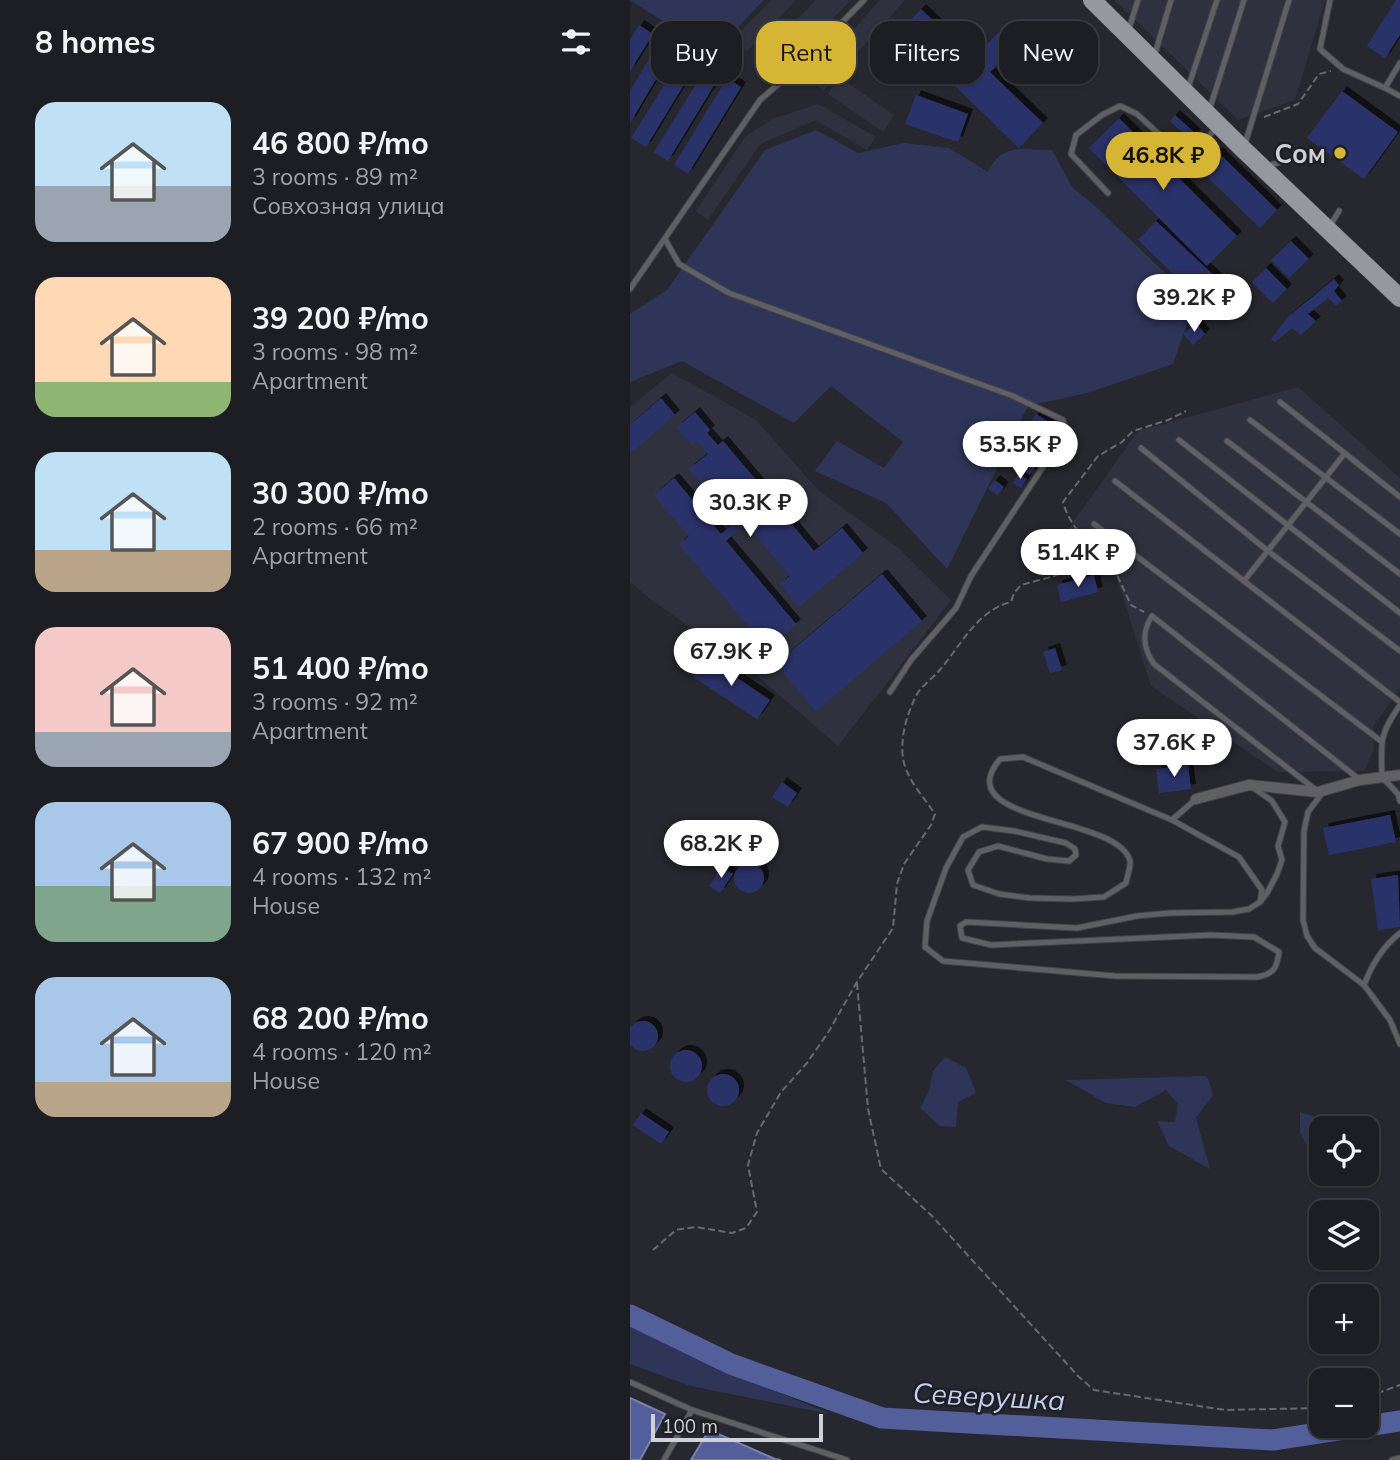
<!DOCTYPE html>
<html lang="en">
<head>
<meta charset="utf-8">
<style>
	body { margin:0; font-family:Mulish,sans-serif; background:#25272b; color:#f1f3f6; height:100vh; display:flex; flex-direction:column; font-size:26px; white-space:nowrap }
	* { box-sizing:border-box; margin:0 }
	p { font-size:23px; color:#a0a2a6 }
	.icon { flex:none; width:38px; height:38px; fill:none; stroke:currentColor; stroke-width:2; stroke-linecap:round; stroke-linejoin:round }
	.map { position:relative; flex:1; overflow:hidden }
	.sheet { display:flex; flex-direction:column; background:#1d1e23; width:630px }
	.sheet>* { flex:none }
	.hud { position:absolute; left:21px; top:21px; width:644px; height:63px; display:flex; gap:14px }
	.tools { position:absolute; left:679px; top:1116px; display:grid; gap:14px }
	.tools a { display:grid; place-items:center; width:70px; height:70px; border-radius:14px; background:#1d1e23; box-shadow:0 2px 5px #0004,0 0 0 2px #3b3c41; font-size:35px }
	.scale { position:absolute; left:21px; bottom:18px; width:172px; box-sizing:border-box; padding-left:7px; border:4px solid #d0d1d6; border-top:0; font-size:19px; line-height:24px; white-space:nowrap; color:#d0d1d6; -webkit-text-stroke:5px #1d1f25; paint-order:stroke }
	.price { position:absolute; translate:-50% -60px; padding:0 16px; border-radius:24px; background:#fff; color:#222; font-size:23px; line-height:46px; filter:drop-shadow(0 2px 4px #0008) }
	.price::after { content:''; position:absolute; left:50%; top:42px; width:21px; height:16px; margin-left:-10px; background:inherit; clip-path:polygon(0 0,100% 0,50% 100%) }
	.price.selected { background:#d6b534; color:#111 }
	ul { padding:0; list-style:none }
	li { display:flex; align-items:center; gap:21px; height:175px; padding:0 35px }
	li span { display:grid; place-items:center; flex:none; width:196px; height:140px; border-radius:21px; color:#555 }
	li>.icon { margin-inline-start:auto }
	span .icon { width:84px; height:84px; fill:#fffc; stroke-width:1 }
	li b { font-size:30px }
	h2 { display:flex; justify-content:space-between; align-items:center; height:84px; padding:0 35px; font-size:30px }
	.chip { padding:0 24px; border-radius:21px; background:#1d1e23; box-shadow:0 2px 5px #0004,0 0 0 2px #3b3c41; font-size:24px; line-height:63px }
	.chip.selected { background:#d6b534; color:#111 }
	main { display:flex; flex:1; min-height:0 }
	.map>svg:first-child { display:block }
</style>
</head>
<body>
<main>
<section class="sheet">
<h2>8 homes<svg class="icon" aria-label="filters" viewBox="0 0 24 24"><path d="M4 7h16M4 17h16"/><circle cx="9" cy="7" r="2"/><circle cx="15" cy="17" r="2"/></svg></h2>
<ul>
<li><span style="background:linear-gradient(#bfe0f5 60%,#9aa5b1 0)"><svg class="icon" aria-label="home" viewBox="0 0 24 24"><path d="M3 11l9-7 9 7M6 9v11h12V9"/></svg></span><div><b>46 800 ₽/mo</b><p>3 rooms · 89 m²</p><p>Совхозная улица</p></div></li>
<li><span style="background:linear-gradient(#ffd9b3 75%,#8fb573 0)"><svg class="icon" aria-label="home" viewBox="0 0 24 24"><path d="M3 11l9-7 9 7M6 9v11h12V9"/></svg></span><div><b>39 200 ₽/mo</b><p>3 rooms · 98 m²</p><p>Apartment</p></div></li>
<li><span style="background:linear-gradient(#bfe0f5 70%,#b9a48a 0)"><svg class="icon" aria-label="home" viewBox="0 0 24 24"><path d="M3 11l9-7 9 7M6 9v11h12V9"/></svg></span><div><b>30 300 ₽/mo</b><p>2 rooms · 66 m²</p><p>Apartment</p></div></li>
<li><span style="background:linear-gradient(#f6c9c9 75%,#9aa5b1 0)"><svg class="icon" aria-label="home" viewBox="0 0 24 24"><path d="M3 11l9-7 9 7M6 9v11h12V9"/></svg></span><div><b>51 400 ₽/mo</b><p>3 rooms · 92 m²</p><p>Apartment</p></div></li>
<li><span style="background:linear-gradient(#a9c7e8 60%,#7fa58c 0)"><svg class="icon" aria-label="home" viewBox="0 0 24 24"><path d="M3 11l9-7 9 7M6 9v11h12V9"/></svg></span><div><b>67 900 ₽/mo</b><p>4 rooms · 132 m²</p><p>House</p></div></li>
<li><span style="background:linear-gradient(#a9c7e8 75%,#b9a48a 0)"><svg class="icon" aria-label="home" viewBox="0 0 24 24"><path d="M3 11l9-7 9 7M6 9v11h12V9"/></svg></span><div><b>68 200 ₽/mo</b><p>4 rooms · 120 m²</p><p>House</p></div></li>
</ul>
</section>
<div class="map">
<svg width="770" height="1460" viewBox="0 0 770 1460">
	<defs>
		<filter id="shadow"><feDropShadow dx="5" dy="-5" stdDeviation="0" flood-color="#0009"/></filter>
	</defs>
	<rect width="100%" height="100%" fill="#27282f"/>
	<g fill="#2f323e">
		<polygon points="142,0 166,0 117,51 104,38"/>
		<polygon points="186,0 221,0 164,58 145,42"/>
		<polygon points="250,0 275,0 193,91 180,78"/>
		<polygon points="485,0 695,0 665,100 608,120"/>
		<polygon points="139,43 156,58 144,73 127,57"/>
		<polygon points="209,77 264,115 253,132 198,94"/>
		<polygon points="188,104 246,137 237,150 186,120 130,144 78,220 66,211 115,137 142,119"/>
		<polygon points="42,373 126,420 189,491 267,547 321,600 208,746 114,664 20,599 0,582 0,407"/>
		<polygon points="668,387 770,478 770,688 743,727 744,750 734,771 648,772 521,686 485,571 439,528 508,431"/>
	</g>
	<g fill="#2e3559">
		<polygon points="0,0 134,0 94,41 56,33 36,23"/>
		<path d="M186,130L228,153L274,143L319,148L358,172C372,142 393,150 422,150L442,187L465,206L554,291L562,309L543,364L457,393L398,406L317,569L256,503L185,471L207,441L254,468L273,442L201,386L164,423L52,361L0,382V314L37,290L135,150Z"/>
		<polygon points="315,1057 336,1068 346,1093 328,1102 326,1127 310,1126 290,1108 299,1091 303,1071"/>
		<polygon points="577,1076 583,1095 566,1118 580,1169 539,1146 527,1121 545,1122 548,1104 536,1090 505,1107 476,1103 436,1080"/>
		<polygon points="670,1112 707,1125 700,1129 691,1129 691,1134 676,1144 670,1132"/>
		<polygon points="0,1325 51,1351 200,1414 61,1386 0,1364"/>
	</g>
	<g fill="#535f9b" stroke="#7881ad" stroke-width="2">
		<polygon points="0,1398 35,1414 10,1460 0,1460"/>
		<polygon points="79,1430 145,1459 151,1460 61,1460"/>
	</g>
	<g fill="none" stroke-linecap="round" stroke-linejoin="round">
		<g stroke="#535f9b" stroke-width="21">
			<polyline points="0,1315 101,1364 252,1418 643,1440 734,1426"/>
			<polyline points="737,1426 770,1421"/>
		</g>
	</g>
	<g fill="#2b336a" filter="url(#shadow)">
		<polygon points="766,0 770,0 770,35 755,58 737,46"/>
		<polygon points="291,9 343,58 372,29 388,44 360,72 413,123 389,148 292,54 284,62 261,40"/>
		<polygon points="9,25 23,34 0,71 0,40"/>
		<polygon points="31,39 45,47 0,123 0,91"/>
		<polygon points="55,52 69,60 16,147 1,138"/>
		<polygon points="78,65 91,74 38,161 24,152"/>
		<polygon points="97,78 111,87 58,174 44,165"/>
		<polygon points="712,91 768,132 734,179 677,138"/>
		<polygon points="286,95 338,114 328,142 275,124"/>
		<polygon points="545,115 566,134 560,140 540,121"/>
		<polygon points="489,118 607,236 577,266 459,148"/>
		<polygon points="588,152 647,210 630,228 569,169"/>
		<polygon points="526,221 596,287 583,301 567,285 561,291 508,240"/>
		<polygon points="661,241 679,259 659,278 641,260"/>
		<polygon points="636,268 657,289 643,303 622,282"/>
		<polygon points="704,279 709,285 704,291 712,301 706,306 698,298 678,314 686,321 671,335 662,328 645,342 641,339 658,317"/>
		<polygon points="566,323 575,334 563,345 553,334"/>
		<polygon points="31,398 45,415 0,454 0,425"/>
		<polygon points="65,412 80,430 77,433 88,445 93,441 139,495 146,490 152,498 145,504 184,551 212,528 233,553 169,607 150,584 160,576 116,523 96,541 166,624 137,648 49,544 59,536 24,495 44,478 91,534 111,517 78,477 71,483 59,469 78,454 67,441 62,445 47,427"/>
		<polygon points="406,414 429,428 417,447 394,433"/>
		<polygon points="396,458 406,466 400,475 389,468"/>
		<polygon points="388,474 397,479 391,488 383,483"/>
		<polygon points="365,480 374,487 368,495 358,489"/>
		<polygon points="252,574 292,621 186,711 146,664"/>
		<polygon points="464,575 468,592 431,602 427,585"/>
		<polygon points="425,648 432,670 420,673 413,652"/>
		<polygon points="76,657 140,700 127,719 63,677"/>
		<polygon points="558,765 561,789 529,793 526,769"/>
		<polygon points="152,782 167,793 158,807 142,797"/>
		<polygon points="760,815 766,842 699,855 693,828"/>
		<circle cx="83" cy="852" r="15"/>
		<circle cx="119" cy="878" r="15"/>
		<polygon points="92,867 103,874 90,893 79,886"/>
		<polygon points="768,875 770,927 748,930 741,879"/>
		<circle cx="13" cy="1036" r="15"/>
		<circle cx="56" cy="1066" r="16"/>
		<circle cx="93" cy="1090" r="16"/>
		<polygon points="11,1113 39,1132 31,1144 3,1125"/>
	</g>
	<g fill="none" stroke-linecap="round" stroke-linejoin="round">
		<g stroke="#42434a" stroke-width="7">
			<g id="lane">
				<polyline points="700,0 690,49 713,69 755,88"/>
				<polyline points="498,32 508,0"/>
				<polyline points="524,57 541,0"/>
				<polyline points="770,63 755,88 770,96"/>
				<polyline points="557,91 587,0"/>
				<polyline points="579,111 614,0"/>
				<polyline points="614,147 659,0"/>
				<polyline points="637,166 654,161"/>
				<polyline points="478,193 441,154 446,135 472,115 490,106 507,114 556,159 587,128"/>
				<polyline points="700,226 709,211"/>
				<polyline points="35,239 49,264 99,293 383,396 433,420 435,429 430,441 341,576 326,608 281,660 260,692"/>
				<polyline points="0,289 130,100 168,67 234,0"/>
				<polyline points="650,402 770,497"/>
				<polyline points="620,420 770,534"/>
				<polyline points="549,440 770,613"/>
				<polyline points="597,441 770,574"/>
				<polyline points="511,448 638,551 770,651"/>
				<polyline points="485,481 770,702"/>
				<polyline points="464,524 751,741"/>
				<polyline points="614,581 715,453"/>
				<path d="M770,705C749,735 751,741 752,777L768,794L770,801"/>
				<path d="M393,757L542,820L609,857L632,890L630,902L619,909L602,912L540,913L507,916L447,928L336,922L330,926L332,938L361,945L581,935L624,937L649,952C647,968 644,974 627,977L485,976L313,961L295,947L297,921L316,868L333,837L352,827L384,831L436,843L445,849L446,855L439,861L417,859L368,846L349,852L338,870L343,885L369,894L400,898L443,899L474,897L496,883C497,876 501,867 500,861C489,815 316,824 370,759Z"/>
				<polyline points="625,789 642,801 655,822 648,846 652,860 647,874 637,893 630,902"/>
				<path d="M686,790L524,664C513,648 511,633 522,616L729,779"/>
				<polyline points="693,792 678,812 674,831 673,920 677,936 685,948 734,985 760,1020 770,1044"/>
				<polyline points="542,820 566,799"/>
				<path d="M734,985C742,964 752,947 770,933"/>
				<polyline points="0,1382 62,1410 217,1460"/>
				<polyline points="34,1460 62,1410"/>
				<polyline points="762,1460 770,1458"/>
			</g>
		</g>
		<g stroke="#42434a" stroke-width="12">
			<polyline id="street" points="566,799 619,785 688,792 730,780 770,775"/>
		</g>
		<g stroke="#42434a" stroke-width="19">
			<polyline id="primary" points="462,0 614,150 770,298"/>
		</g>
		<g stroke="#68696f" stroke-width="2" stroke-dasharray="7 3.5" stroke-linecap="butt">
			<polyline points="634,117 668,104 689,74 701,71"/>
			<path d="M483,570C464,547 441,531 433,502L468,456L492,442L503,431L538,420L556,411"/>
			<polyline points="227,983 238,1109 251,1169 301,1215 448,1376 464,1390 595,1410 691,1408"/>
			<path d="M23,1250L46,1230L66,1227L102,1233L116,1228L127,1212L118,1165L127,1133L151,1092L177,1063L199,1031L227,982L263,928L267,884L274,864L301,825L305,814C294,797 276,779 273,758C270,737 277,714 286,696C291,686 301,680 308,672C331,646 346,611 381,602L384,593L391,585L424,576L467,559L486,573L501,605L514,612"/>
			<polyline points="737,1397 770,1385"/>
		</g>
		<use href="#lane" stroke="#606064" stroke-width="5"/>
		<use href="#street" stroke="#606064" stroke-width="10"/>
		<use href="#primary" stroke="#96989f" stroke-width="18"/>
	</g>
	<circle fill="#d6b534" stroke="#1d1f25" stroke-width="2.5" cx="710" cy="153" r="7"/>
	<g text-anchor="middle" dominant-baseline="central" stroke-width="5" stroke-linejoin="round" paint-order="stroke">
		<g font-size="26" font-weight="bold" fill="#d0d1d6" stroke="#1d1f25" text-anchor="end">
			<text x="696" y="153">Сом</text>
		</g>
		<g font-size="28" font-style="italic" fill="#c4cdf1" stroke="#1d1f25">
			<text transform="translate(359 1396) rotate(3)">Северушка</text>
		</g>
	</g>
</svg>
<div class="tools">
<a><svg class="icon" aria-label="locate" viewBox="0 0 24 24"><circle cx="12" cy="12" r="6"/><path d="M12 2v4M12 18v4M2 12h4M18 12h4"/></svg></a>
<a><svg class="icon" aria-label="layers" viewBox="0 0 24 24"><path d="M12 4l9 5-9 5-9-5zM3 14l9 5 9-5"/></svg></a>
<a>+</a>
<a>−</a>
</div>
<div class="scale">100 m</div>
<b class="price selected" style="left:533px;top:192px">46.8K ₽</b>
<b class="price" style="left:564px;top:334px">39.2K ₽</b>
<b class="price" style="left:390px;top:481px">53.5K ₽</b>
<b class="price" style="left:120px;top:539px">30.3K ₽</b>
<b class="price" style="left:448px;top:589px">51.4K ₽</b>
<b class="price" style="left:101px;top:688px">67.9K ₽</b>
<b class="price" style="left:544px;top:779px">37.6K ₽</b>
<b class="price" style="left:91px;top:880px">68.2K ₽</b>
<div class="hud">
<a class="chip">Buy</a>
<a class="chip selected">Rent</a>
<a class="chip">Filters</a>
<a class="chip">New</a>
</div>
</div>
</main>
</body>
</html>
